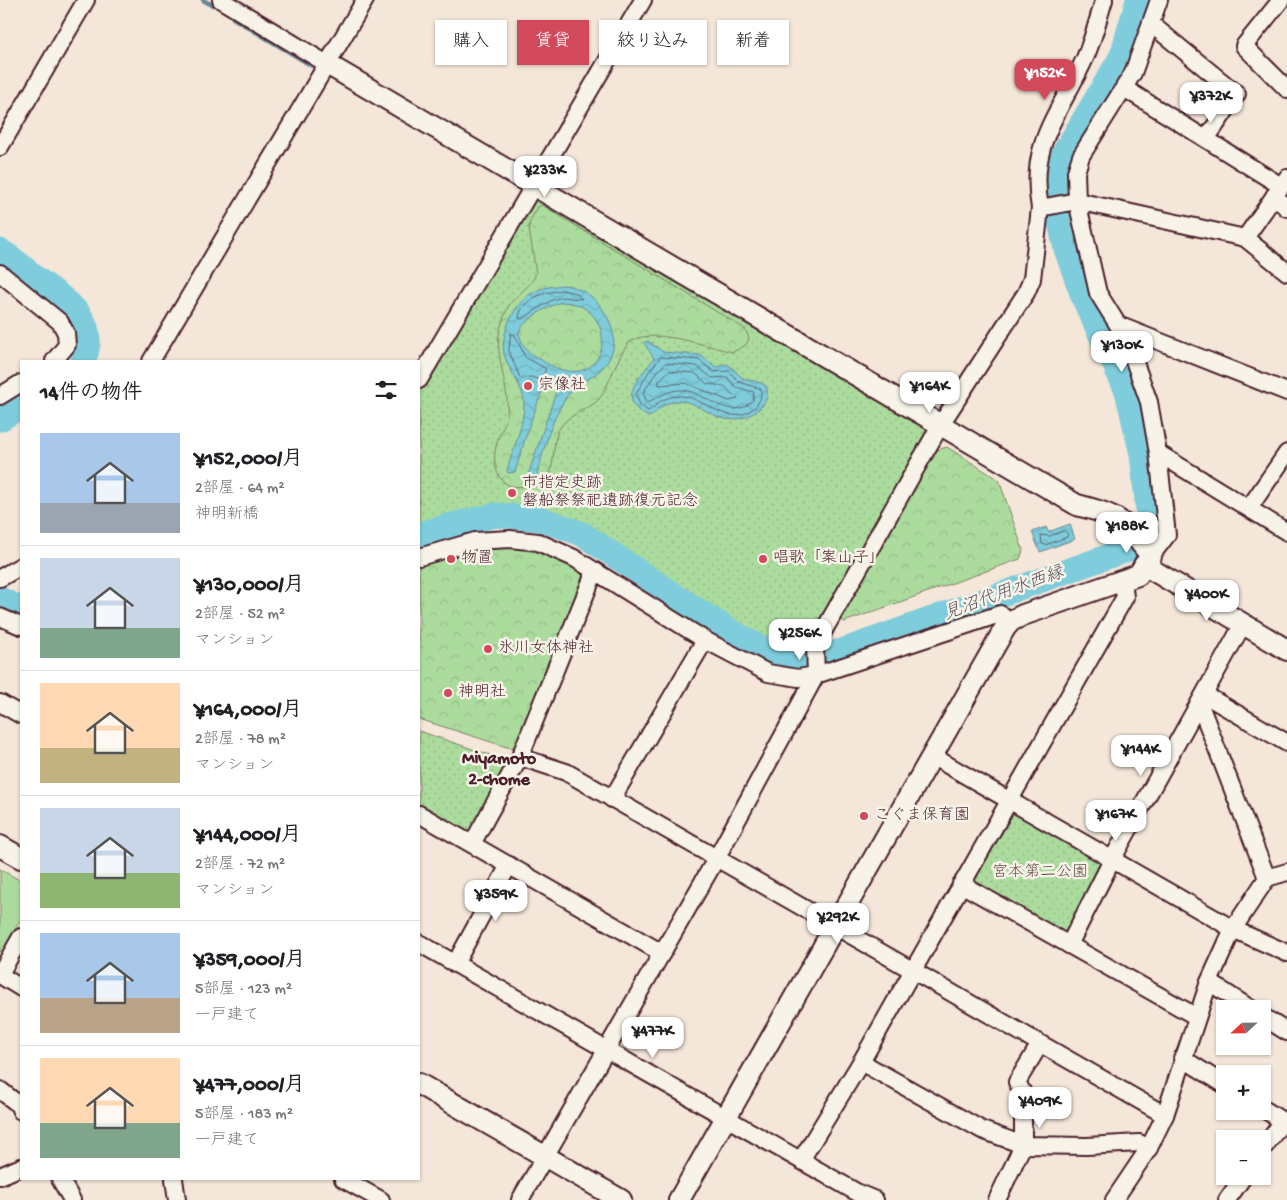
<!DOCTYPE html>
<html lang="ja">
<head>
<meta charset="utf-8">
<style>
	body { margin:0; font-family:"Gochi Hand","Klee One",sans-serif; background:#f6f6f6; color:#202124; height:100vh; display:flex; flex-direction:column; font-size:19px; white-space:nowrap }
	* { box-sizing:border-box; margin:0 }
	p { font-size:16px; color:#757577 }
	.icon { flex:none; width:28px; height:28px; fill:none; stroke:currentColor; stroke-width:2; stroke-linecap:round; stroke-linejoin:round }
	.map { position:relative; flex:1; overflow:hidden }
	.panel { position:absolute; left:20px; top:360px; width:400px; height:820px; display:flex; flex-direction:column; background:#fff; border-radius:0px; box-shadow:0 1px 4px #0004 }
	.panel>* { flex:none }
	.banner { position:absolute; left:435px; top:20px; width:475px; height:45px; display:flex; gap:10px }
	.needle { width:32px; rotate:248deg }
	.tools { position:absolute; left:1216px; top:1000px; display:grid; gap:10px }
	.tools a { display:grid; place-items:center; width:55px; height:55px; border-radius:0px; background:#fff; box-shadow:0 1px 4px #0004; font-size:25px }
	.price { position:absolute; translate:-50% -42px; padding:0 11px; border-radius:10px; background:#fff; color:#222; font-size:16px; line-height:32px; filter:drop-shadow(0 1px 2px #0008) }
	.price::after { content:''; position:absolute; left:50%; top:30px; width:15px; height:11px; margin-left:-8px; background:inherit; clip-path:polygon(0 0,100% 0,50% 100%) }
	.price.current { background:#d1495b; color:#fff }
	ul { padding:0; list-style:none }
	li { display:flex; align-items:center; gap:15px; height:125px; padding:0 20px }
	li+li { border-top:1px solid #e0e0e0 }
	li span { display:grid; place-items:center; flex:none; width:140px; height:100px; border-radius:0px; color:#555 }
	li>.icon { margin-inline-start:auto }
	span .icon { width:60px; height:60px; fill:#fffc; stroke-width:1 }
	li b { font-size:21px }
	h2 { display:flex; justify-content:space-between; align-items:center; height:60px; padding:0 20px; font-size:21px }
	.pill { padding:0 18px; border-radius:0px; background:#fff; box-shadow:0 1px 4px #0004; font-size:18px; line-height:45px }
	.pill.current { background:#d1495b; color:#fff }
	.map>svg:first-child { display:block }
</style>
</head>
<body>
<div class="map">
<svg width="1287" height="1200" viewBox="0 0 1287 1200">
	<defs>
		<pattern id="grass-dots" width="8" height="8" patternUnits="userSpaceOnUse" patternTransform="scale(1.25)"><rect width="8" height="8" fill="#abdc9d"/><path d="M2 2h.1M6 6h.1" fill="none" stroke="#95bc87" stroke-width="1.8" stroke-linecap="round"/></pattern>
		<pattern id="forest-crowns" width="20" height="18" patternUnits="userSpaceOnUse" patternTransform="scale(1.25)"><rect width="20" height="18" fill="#abdc9d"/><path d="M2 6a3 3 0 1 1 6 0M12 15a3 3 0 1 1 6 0" fill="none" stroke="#95bc87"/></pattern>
		<pattern id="water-waves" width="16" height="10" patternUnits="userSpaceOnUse" patternTransform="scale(1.25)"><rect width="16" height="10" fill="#7fcddc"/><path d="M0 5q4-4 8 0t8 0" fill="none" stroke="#6fb0bd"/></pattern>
	</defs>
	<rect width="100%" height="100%" fill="#f4e6d8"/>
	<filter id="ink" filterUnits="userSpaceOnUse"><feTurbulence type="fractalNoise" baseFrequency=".02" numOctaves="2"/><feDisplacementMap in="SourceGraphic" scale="10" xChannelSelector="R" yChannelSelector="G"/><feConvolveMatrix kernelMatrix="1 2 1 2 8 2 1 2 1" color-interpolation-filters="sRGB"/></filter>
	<g filter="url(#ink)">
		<g fill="url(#grass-dots)" stroke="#7a7e64">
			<polygon points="536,193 934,429 807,649 788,649 765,641 596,533 552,514 498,505 419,524 419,389"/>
			<polygon points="419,731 505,760 507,767 472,831 465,832 419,806"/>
			<polygon points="1014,810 1105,862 1068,933 1063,934 973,883 972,877 1008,812"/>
		</g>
		<g fill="url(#forest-crowns)" stroke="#7a7e64">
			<path d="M542,205L745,329L749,338L746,345L733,352C708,347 657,328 633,340C619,348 611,383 600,398C588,412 569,412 559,429C548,449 562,489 526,487C521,486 515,487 511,486C493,480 492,454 498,440C500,432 506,423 507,415C510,386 494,358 500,329C502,322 506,310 510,304C518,293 532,286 536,273L529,228L530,221L538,207Z"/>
			<polygon points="947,447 999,480 1023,550 1020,559 844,622 840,619 934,451"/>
			<polygon points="481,548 533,548 580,571 583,577 517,745 510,748 419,719 419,564"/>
		</g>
		<polygon fill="#abdc9d" stroke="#7a7e64" points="0,869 21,881 21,919 2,954 0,953"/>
		<g fill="url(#water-waves)" stroke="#6a8795" fill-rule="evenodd">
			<path d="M564,285C583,288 597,298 606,315C619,337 616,360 594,375C584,383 572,387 565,399C550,423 543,452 536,479L532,481L528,479V475L559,383L557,379L547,378L529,426L515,472L508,473L507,470C513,449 524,426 524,403C524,387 508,370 504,354C500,333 515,301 534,292C543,287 554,286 564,285ZM562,302C624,304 611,400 546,363C532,354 523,351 519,333C522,320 550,305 562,302Z"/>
			<path d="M648,341L663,352L700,355L716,367L727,364C734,367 737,375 743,378C750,381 758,380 766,386C774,408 742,423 725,419C711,416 695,402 682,401C668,400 661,407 652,416C647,417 643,414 638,410C620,393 644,373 654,358L644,343Z"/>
			<polygon points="1070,524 1075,539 1040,552 1032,532 1046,527 1048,532"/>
		</g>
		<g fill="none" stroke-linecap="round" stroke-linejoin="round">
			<g stroke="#5f6572" stroke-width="1">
				<path d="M563,290L576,293L582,299L562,297L552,300L522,319L519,318C521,298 546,292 563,290Z"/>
				<polygon points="511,334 515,335 525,357 546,369 540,380 531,377 520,378 509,351"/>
				<path d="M661,357L699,360L714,372L729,371L739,382L761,389C762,395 760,402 755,407C729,430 706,398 682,396C674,396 663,398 657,404C653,407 652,409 648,411L640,405L636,394L648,373Z"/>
				<path d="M666,363L697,366L712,378L727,377L736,387L754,392L753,400C731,424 706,392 683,390C668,389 659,398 647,402L643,393L653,377Z"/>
				<polygon points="669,371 695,373 707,384 724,386 738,399 729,401 686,383 659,385 659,381"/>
				<polygon points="1065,531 1068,534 1067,537 1045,545 1042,544 1041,535 1049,536"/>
			</g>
			<g stroke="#6a8795" stroke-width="4.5">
				<polyline points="203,0 212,5"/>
				<polyline points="233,18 314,67"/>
				<polyline points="1073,513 1094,519"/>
			</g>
			<g stroke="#7fcddc" stroke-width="25">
				<path d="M0,251C12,257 24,268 34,277C63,299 102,319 83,361"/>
				<polyline points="0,419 21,406"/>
				<polyline points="419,535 447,526 496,515 541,519 582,534 689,605 739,636 773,654 808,659 842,651 1129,549 1145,540 1150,529 1142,454 1127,391 1084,299 1066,249 1059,218 1056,183 1063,155 1122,56 1138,0"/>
				<polyline points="0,599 21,609"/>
			</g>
			<g stroke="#4a1f2b" stroke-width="20">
				<g id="minor">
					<polyline points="221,0 327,64"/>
					<polyline points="1281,0 1244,46 1287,89"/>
					<polyline points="1151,24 1237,94 1206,139"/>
					<polyline points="1124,88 1281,186"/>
					<polyline points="0,147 86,0"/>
					<polyline points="1274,196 1287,208"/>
					<path d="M1040,208C1028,142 1060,114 1085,58C1093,40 1098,19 1104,0"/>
					<polyline points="1245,238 1287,178"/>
					<polyline points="0,273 60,322 66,333 67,345 54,361"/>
					<polyline points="1118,325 1287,392"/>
					<polyline points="151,361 365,0"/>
					<polyline points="419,380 643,0"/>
					<polyline points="0,396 21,383"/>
					<polyline points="1158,453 1287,532"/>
					<polyline points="1249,508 1287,453"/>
					<polyline points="1151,556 1167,535 1158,453 1149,402 1126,338 1098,293 1077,201 1076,172 1081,156 1133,73 1159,0"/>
					<polyline points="419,557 475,541 510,539 538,542 574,558 705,640 768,673 798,678 816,675 815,646 941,424 1026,293 1032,279 1040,208 1077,201 1245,238 1287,272"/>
					<polyline points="0,578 21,566"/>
					<polyline points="0,617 21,626"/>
					<polyline points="1205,695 1287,743"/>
					<polyline points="0,703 21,715"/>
					<polyline points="1200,705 1267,878"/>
					<polyline points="932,756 1233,929 1287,953"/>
					<polyline points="520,757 566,772 1165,1115"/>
					<polyline points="612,799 705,640"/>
					<polyline points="419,814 662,953"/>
					<polyline points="472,844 520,757 595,571"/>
					<polyline points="961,884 1197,1017"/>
					<polyline points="419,943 858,1193 875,1200"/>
					<polyline points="1069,945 1113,858 1243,624"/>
					<polyline points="455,964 509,865"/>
					<polyline points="0,974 21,937"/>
					<polyline points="0,975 21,988"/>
					<polyline points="1209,982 1251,1009"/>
					<polyline points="1262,1016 1287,1032"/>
					<polyline points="1182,1058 1225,1085"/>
					<polyline points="861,1062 982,1130 1023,1145 1087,1146 1139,1143 1149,1148"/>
					<polyline points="0,1090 18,1104 21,1111"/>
					<polyline points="1262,1108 1287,1124"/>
					<polyline points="1262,1150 1283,1121"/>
					<polyline points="801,1160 861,1062 1125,597 1123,581"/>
					<polyline points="0,1176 21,1167"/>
					<polyline points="60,1179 72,1200"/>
					<polyline points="174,1179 177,1200"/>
					<polyline points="343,1179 381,1200"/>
					<polyline points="520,1200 716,859 816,675 1000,614 1011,621"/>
					<polyline points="997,1200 1023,1145 1023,1093 1017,1082 1040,1044"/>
					<polyline points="1114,1200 1149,1148 1165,1115 1209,982 1233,929 1267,878 1287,872"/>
					<polyline points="1227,1200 1244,1176"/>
				</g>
			</g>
			<g stroke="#4a1f2b" stroke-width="24">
				<g id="tertiary">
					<path d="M327,64L1077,505C1122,516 1122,520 1151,556L1138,575L1023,615L1011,621L1005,628L679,1200"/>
					<polyline points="1144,565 1287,650"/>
					<polyline points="0,846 21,858"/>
					<polyline points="419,1084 621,1200"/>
				</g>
			</g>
			<use href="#minor" stroke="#f7f3e8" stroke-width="16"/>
			<use href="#tertiary" stroke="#f7f3e8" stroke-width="20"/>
		</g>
	</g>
	<g fill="#d1495b" stroke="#f7f3e8" stroke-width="2">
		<circle cx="528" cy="386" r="5"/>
		<circle cx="512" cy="493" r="5"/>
		<circle cx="451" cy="559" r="5"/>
		<circle cx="763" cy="559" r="5"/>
		<circle cx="488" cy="649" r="5"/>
		<circle cx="448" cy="693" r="5"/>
		<circle cx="864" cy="816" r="5"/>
	</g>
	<g text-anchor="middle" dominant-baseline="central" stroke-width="5" stroke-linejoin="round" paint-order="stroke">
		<g font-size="16" fill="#4a1f2b" stroke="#f7f3e8" text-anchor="start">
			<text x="538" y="386">宗像社</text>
			<text x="522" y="484">市指定史跡<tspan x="522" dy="18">磐船祭祭祀遺跡復元記念</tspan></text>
			<text x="461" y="559">物置</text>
			<text x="773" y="559">唱歌「案山子」</text>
			<text x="498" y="649">氷川女体神社</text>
			<text x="458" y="693">神明社</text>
			<text x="874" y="816">こぐま保育園</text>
		</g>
		<g font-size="16" fill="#624e48" stroke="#f7f3e8">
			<text x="1040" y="873">宮本第二公園</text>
		</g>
		<g font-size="18" font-style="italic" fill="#5a5360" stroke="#f7f3e8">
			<text transform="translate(1004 594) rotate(-20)">見沼代用水西縁</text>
		</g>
		<g font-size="18" font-weight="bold" fill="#4a1f2b" stroke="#f7f3e8">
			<text x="499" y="759">Miyamoto<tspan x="499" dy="21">2-chome</tspan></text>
		</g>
	</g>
</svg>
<div class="tools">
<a><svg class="needle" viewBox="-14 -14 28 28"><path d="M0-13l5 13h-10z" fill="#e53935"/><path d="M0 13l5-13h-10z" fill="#757577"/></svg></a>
<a>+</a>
<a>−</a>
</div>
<b class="price current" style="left:1045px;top:101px">¥152K</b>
<b class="price" style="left:1211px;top:124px">¥372K</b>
<b class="price" style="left:545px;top:198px">¥233K</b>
<b class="price" style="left:1122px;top:373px">¥130K</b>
<b class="price" style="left:930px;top:414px">¥164K</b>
<b class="price" style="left:1127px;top:554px">¥188K</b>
<b class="price" style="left:1207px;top:622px">¥400K</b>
<b class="price" style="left:800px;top:661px">¥256K</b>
<b class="price" style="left:1141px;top:777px">¥144K</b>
<b class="price" style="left:1116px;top:842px">¥167K</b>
<b class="price" style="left:496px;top:922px">¥359K</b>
<b class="price" style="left:838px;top:945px">¥292K</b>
<b class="price" style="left:653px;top:1059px">¥477K</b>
<b class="price" style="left:1040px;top:1129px">¥409K</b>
<div class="banner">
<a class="pill">購入</a>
<a class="pill current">賃貸</a>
<a class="pill">絞り込み</a>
<a class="pill">新着</a>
</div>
<section class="panel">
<h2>14件の物件<svg class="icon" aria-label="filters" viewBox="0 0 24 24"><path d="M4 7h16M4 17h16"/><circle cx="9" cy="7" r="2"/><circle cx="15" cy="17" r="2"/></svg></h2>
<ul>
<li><span style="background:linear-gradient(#a9c7e8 70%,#9aa5b1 0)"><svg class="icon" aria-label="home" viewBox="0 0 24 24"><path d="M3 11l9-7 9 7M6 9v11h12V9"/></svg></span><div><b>¥152,000/月</b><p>2部屋 · 64 m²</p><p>神明新橋</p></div></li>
<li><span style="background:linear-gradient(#c9d6e8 70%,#7fa58c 0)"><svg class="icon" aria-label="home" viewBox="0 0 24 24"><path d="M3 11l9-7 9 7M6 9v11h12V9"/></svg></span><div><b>¥130,000/月</b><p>2部屋 · 52 m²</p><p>マンション</p></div></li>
<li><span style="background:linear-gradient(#ffd9b3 65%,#c2b280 0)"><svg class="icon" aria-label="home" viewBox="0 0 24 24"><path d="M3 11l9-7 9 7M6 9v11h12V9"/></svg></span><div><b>¥164,000/月</b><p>2部屋 · 78 m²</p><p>マンション</p></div></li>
<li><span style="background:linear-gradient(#c9d6e8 65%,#8fb573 0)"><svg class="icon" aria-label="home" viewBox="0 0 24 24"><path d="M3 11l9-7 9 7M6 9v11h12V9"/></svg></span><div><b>¥144,000/月</b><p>2部屋 · 72 m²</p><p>マンション</p></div></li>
<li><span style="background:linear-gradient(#a9c7e8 65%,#b9a48a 0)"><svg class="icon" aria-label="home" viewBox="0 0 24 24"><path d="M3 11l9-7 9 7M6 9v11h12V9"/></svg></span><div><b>¥359,000/月</b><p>5部屋 · 123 m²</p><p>一戸建て</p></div></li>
<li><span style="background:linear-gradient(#ffd9b3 65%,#7fa58c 0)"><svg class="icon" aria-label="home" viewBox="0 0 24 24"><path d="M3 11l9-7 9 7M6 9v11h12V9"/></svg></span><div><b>¥477,000/月</b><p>5部屋 · 183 m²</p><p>一戸建て</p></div></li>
</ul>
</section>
</div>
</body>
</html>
